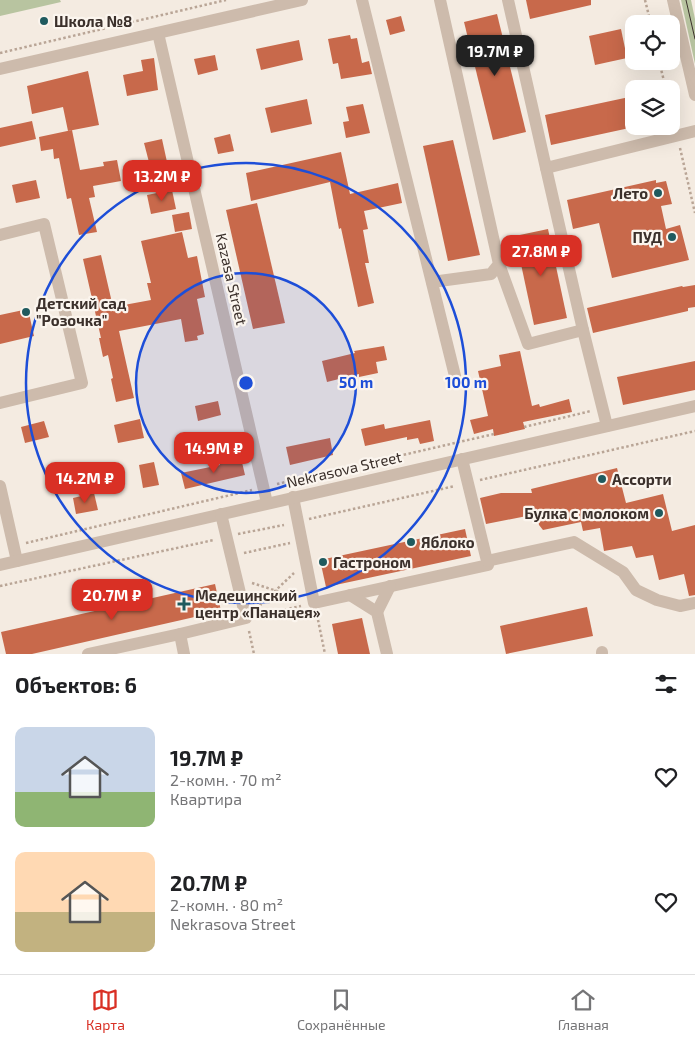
<!DOCTYPE html>
<html lang="ru">
<head>
<meta charset="utf-8">
<style>
	body { margin:0; font-family:"Exo 2",sans-serif; background:#f2f2f2; color:#202124; height:100vh; display:flex; flex-direction:column; font-size:19px; white-space:nowrap }
	* { box-sizing:border-box; margin:0 }
	p { font-size:16px; color:#757577 }
	.icon { flex:none; width:28px; height:28px; fill:none; stroke:currentColor; stroke-width:2; stroke-linecap:round; stroke-linejoin:round }
	.map { position:relative; height:654px; overflow:hidden }
	.panel { display:flex; flex-direction:column; background:#fff; flex:1 }
	.panel>* { flex:none }
	.fabs { position:absolute; left:625px; top:15px; display:grid; gap:10px }
	.fabs a { display:grid; place-items:center; width:55px; height:55px; border-radius:10px; background:#fff; box-shadow:0 5px 20px #0002; font-size:25px }
	.price { position:absolute; translate:-50% -42px; padding:0 11px; border-radius:10px; background:#d93025; color:#fff; font-size:16px; line-height:32px; filter:drop-shadow(0 1px 2px #0008) }
	.price::after { content:''; position:absolute; left:50%; top:30px; width:15px; height:11px; margin-left:-8px; background:inherit; clip-path:polygon(0 0,100% 0,50% 100%) }
	.price.on { background:#222; color:#fff }
	ul { padding:0; list-style:none }
	li { display:flex; align-items:center; gap:15px; height:125px; padding:0 15px }
	li span { display:grid; place-items:center; flex:none; width:140px; height:100px; border-radius:10px; color:#555 }
	li>.icon { margin-inline-start:auto }
	span .icon { width:60px; height:60px; fill:#fffc; stroke-width:1 }
	li b { font-size:21px }
	h2 { display:flex; justify-content:space-between; align-items:center; height:60px; padding:0 15px; font-size:21px }
	.dock { display:flex; justify-content:space-around; align-items:center; height:70px; border-top:1px solid #e0e0e0; background:#fff; font-size:14px; color:#757577 }
	.dock a { display:grid; justify-items:center; gap:2px }
	.dock .on { color:#d93025 }
	.map>svg:first-child { display:block }
</style>
</head>
<body>
<div class="map">
<svg width="695" height="654" viewBox="0 0 695 654">
	<rect width="100%" height="100%" fill="#f4ebe1"/>
	<g fill="#b8c4a0">
		<polygon points="0,0 60,0 61,2 0,16"/>
		<polygon points="681,0 691,0 695,19 695,64"/>
	</g>
	<g fill="#c8694b">
		<polygon points="526,0 591,0 591,5 530,19"/>
		<polygon points="497,14 526,132 493,140 464,22"/>
		<polygon points="401,16 405,31 390,35 386,20"/>
		<polygon points="621,29 627,58 595,65 589,36"/>
		<polygon points="350,35 351,39 357,38 362,63 369,61 372,74 341,79 338,63 333,64 328,39"/>
		<polygon points="299,40 303,60 261,70 256,49"/>
		<polygon points="215,55 218,70 198,75 194,59"/>
		<polygon points="154,58 158,90 127,96 123,75 143,71 141,60"/>
		<polygon points="88,71 99,125 68,131 63,107 32,114 27,86"/>
		<polygon points="634,96 634,127 551,145 545,115"/>
		<polygon points="307,99 312,124 271,133 265,108"/>
		<polygon points="363,104 370,133 346,138 343,122 349,121 346,107"/>
		<polygon points="32,121 36,139 0,147 0,128"/>
		<polygon points="72,130 80,170 104,166 103,162 117,160 121,181 93,186 95,197 89,198 97,232 79,235 71,198 67,199 59,158 54,159 53,149 41,151 39,137"/>
		<polygon points="230,134 234,151 218,154 214,138"/>
		<polygon points="162,139 167,162 150,166 144,143"/>
		<polygon points="453,140 480,255 448,261 423,146"/>
		<polygon points="341,152 350,194 398,183 402,203 364,211 368,229 363,230 369,263 365,263 374,303 358,307 341,228 339,229 330,182 251,201 246,173"/>
		<polygon points="36,180 40,198 16,203 12,185"/>
		<polygon points="656,180 656,183 666,181 672,204 661,206 666,229 680,225 689,260 612,278 599,223 573,229 567,200"/>
		<polygon points="172,190 176,209 151,214 147,195"/>
		<polygon points="257,203 285,323 253,329 226,210"/>
		<polygon points="189,212 192,229 175,232 172,215"/>
		<polygon points="548,229 567,318 534,325 515,236"/>
		<polygon points="182,232 188,258 197,256 205,297 197,299 204,334 197,336 198,340 185,342 181,319 119,331 134,398 116,402 111,379 113,378 108,355 103,357 99,338 101,338 83,259 101,255 113,307 151,300 147,283 151,283 141,241"/>
		<polygon points="695,285 695,307 688,308 688,311 593,333 587,308 682,286 683,287"/>
		<polygon points="28,309 34,336 0,344 0,315"/>
		<polygon points="384,346 387,360 376,362 378,373 359,377 359,374 327,382 322,361 355,353 354,351"/>
		<polygon points="520,351 532,406 539,404 540,407 569,399 572,412 523,422 525,429 494,436 493,429 474,434 470,420 488,416 478,371 501,366 499,355"/>
		<polygon points="695,361 695,390 623,405 617,377"/>
		<polygon points="218,401 221,415 198,421 195,406"/>
		<polygon points="140,419 144,438 118,443 114,425"/>
		<polygon points="430,420 434,441 420,444 418,438 407,440 407,437 365,446 361,429 384,424 385,429"/>
		<polygon points="44,421 49,437 25,443 21,427"/>
		<polygon points="330,438 333,455 290,465 286,447"/>
		<polygon points="241,458 245,475 185,489 181,473 220,465 220,463"/>
		<polygon points="154,462 159,485 143,488 139,465"/>
		<polygon points="617,468 626,503 663,494 672,531 695,525 695,595 689,596 684,574 659,580 653,555 636,558 632,546 604,551 600,528 583,531 581,522 543,530 539,525 537,514 486,524 480,498 501,493 532,493 531,489"/>
		<polygon points="94,493 98,510 76,514 73,498"/>
		<polygon points="465,529 471,556 326,587 320,560"/>
		<polygon points="215,584 221,611 32,654 6,654 1,632"/>
		<polygon points="587,607 593,636 506,654 500,626"/>
		<polygon points="362,618 370,654 338,654 332,624"/>
	</g>
	<g fill="none" stroke-linecap="round" stroke-linejoin="round">
		<g stroke="#b9a596" stroke-width="2.5" stroke-dasharray="2.5 2.5" stroke-linecap="butt">
			<polyline points="645,0 651,24"/>
			<polyline points="0,53 226,0"/>
			<polyline points="659,61 666,89"/>
			<polyline points="671,112 674,123"/>
			<polyline points="680,148 695,213"/>
			<polyline points="524,427 591,411"/>
			<polyline points="480,480 695,431"/>
			<polyline points="277,484 494,434"/>
			<polyline points="309,519 455,486"/>
			<polyline points="238,534 284,525"/>
			<polyline points="26,543 252,490"/>
			<polyline points="244,553 290,543"/>
			<polyline points="252,583 299,598"/>
			<polyline points="0,586 214,540"/>
			<polyline points="256,609 294,573"/>
			<polyline points="260,615 301,606"/>
			<polyline points="317,615 325,654"/>
			<polyline points="249,631 254,654"/>
		</g>
		<g stroke="#cdbbac" stroke-width="12">
			<polyline points="362,0 456,380"/>
			<polyline points="508,0 546,168 695,131"/>
			<polyline points="673,0 695,95"/>
			<polyline points="158,33 267,503"/>
			<polyline points="0,69 302,0"/>
			<polyline points="0,235 44,224 82,383 0,403"/>
			<polyline points="499,264 528,344 583,330 546,168"/>
			<polyline points="432,282 491,274 499,264 440,0"/>
			<polyline points="583,330 607,426"/>
			<polyline points="0,486 17,561"/>
			<polyline points="293,497 314,603 488,565 462,459"/>
			<polyline points="487,561 574,542 623,572 636,590 657,600 680,606 695,603"/>
			<polyline points="0,565 695,406"/>
			<polyline points="350,595 377,612 387,654"/>
			<polyline points="377,612 390,586"/>
			<polyline points="602,652 602,654"/>
			<polyline points="88,654 180,634"/>
			<polyline points="184,654 180,634 246,618 221,514"/>
		</g>
		<polyline stroke="#3b302b" stroke-width="1" points="686,0 695,39"/>
	</g>
	<circle cx="246" cy="383" r="110" fill="#1d4ed8" fill-opacity=".12"/>
	<g fill="none" stroke="#1d4ed8" stroke-width="2.5">
		<circle cx="246" cy="383" r="110"/>
		<circle cx="246" cy="383" r="220"/>
	</g>
	<g fill="#1f5a5e" stroke="#fbf5ee" stroke-width="2">
		<circle cx="44" cy="21" r="5"/>
		<circle cx="658" cy="193" r="5"/>
		<circle cx="672" cy="237" r="5"/>
		<circle cx="26" cy="312" r="5"/>
		<circle cx="602" cy="479" r="5"/>
		<circle cx="659" cy="513" r="5"/>
		<circle cx="411" cy="542" r="5"/>
		<circle cx="323" cy="562" r="5"/>
		<path d="M181.5 596.5h5v5h5v5h-5v5h-5v-5h-5v-5h5z"/>
	</g>
	<g text-anchor="middle" dominant-baseline="central" stroke-width="4.5" stroke-linejoin="round" paint-order="stroke">
		<g font-size="15" font-weight="bold" fill="#3b302b" stroke="#fbf5ee" text-anchor="start">
			<text x="54" y="21">Школа №8</text>
			<text x="648" y="193" text-anchor="end">Лето</text>
			<text x="662" y="237" text-anchor="end">ПУД</text>
			<text x="36" y="303">Детский сад<tspan x="36" dy="17">"Розочка"</tspan></text>
			<text x="612" y="479">Ассорти</text>
			<text x="649" y="513" text-anchor="end">Булка с молоком</text>
			<text x="421" y="542">Яблоко</text>
			<text x="333" y="562">Гастроном</text>
			<text x="195" y="595">Медецинский<tspan x="195" dy="17">центр «Панацея»</tspan></text>
		</g>
		<g font-size="15" fill="#3b302b" stroke="#fbf5ee">
			<text transform="translate(232 279) rotate(77)">Kazasa Street</text>
			<text transform="translate(344 469) rotate(-13)">Nekrasova Street</text>
		</g>
	</g>
	<circle cx="246" cy="383" r="8" fill="#1d4ed8" stroke="#fbf5ee" stroke-width="2.5"/>
	<g font-size="15" text-anchor="middle" font-weight="bold" fill="#1d4ed8" stroke="#fbf5ee" stroke-width="4.5" stroke-linejoin="round" paint-order="stroke">
		<text x="356" y="388">50 m</text>
		<text x="466" y="388">100 m</text>
	</g>
</svg>
<div class="fabs">
<a><svg class="icon" aria-label="locate" viewBox="0 0 24 24"><circle cx="12" cy="12" r="6"/><path d="M12 2v4M12 18v4M2 12h4M18 12h4"/></svg></a>
<a><svg class="icon" aria-label="layers" viewBox="0 0 24 24"><path d="M12 4l9 5-9 5-9-5zM3 14l9 5 9-5"/></svg></a>
</div>
<b class="price on" style="left:495px;top:77px">19.7M ₽</b>
<b class="price" style="left:162px;top:202px">13.2M ₽</b>
<b class="price" style="left:541px;top:277px">27.8M ₽</b>
<b class="price" style="left:214px;top:474px">14.9M ₽</b>
<b class="price" style="left:85px;top:504px">14.2M ₽</b>
<b class="price" style="left:112px;top:621px">20.7M ₽</b>
</div>
<section class="panel">
<h2>Объектов: 6<svg class="icon" aria-label="filters" viewBox="0 0 24 24"><path d="M4 7h16M4 17h16"/><circle cx="9" cy="7" r="2"/><circle cx="15" cy="17" r="2"/></svg></h2>
<ul>
<li><span style="background:linear-gradient(#c9d6e8 65%,#8fb573 0)"><svg class="icon" aria-label="home" viewBox="0 0 24 24"><path d="M3 11l9-7 9 7M6 9v11h12V9"/></svg></span><div><b>19.7M ₽</b><p>2-комн. · 70 m²</p><p>Квартира</p></div><svg class="icon" aria-label="heart" viewBox="0 0 24 24"><path d="M12 20l-8-8c-3-5 5-10 8-4 3-6 11-1 8 4z"/></svg></li>
<li><span style="background:linear-gradient(#ffd9b3 60%,#c2b280 0)"><svg class="icon" aria-label="home" viewBox="0 0 24 24"><path d="M3 11l9-7 9 7M6 9v11h12V9"/></svg></span><div><b>20.7M ₽</b><p>2-комн. · 80 m²</p><p>Nekrasova Street</p></div><svg class="icon" aria-label="heart" viewBox="0 0 24 24"><path d="M12 20l-8-8c-3-5 5-10 8-4 3-6 11-1 8 4z"/></svg></li>
</ul>
</section>
<nav class="dock">
<a class="on"><svg class="icon" aria-label="map" viewBox="0 0 24 24"><path d="M3 6l6-2 6 2 6-2v14l-6 2-6-2-6 2zM9 4v14M15 6v14"/></svg>Карта</a>
<a><svg class="icon" aria-label="saved" viewBox="0 0 24 24"><path d="M7 4h10v16l-5-4-5 4z"/></svg>Сохранённые</a>
<a><svg class="icon" aria-label="home" viewBox="0 0 24 24"><path d="M3 11l9-7 9 7M6 9v11h12V9"/></svg>Главная</a>
</nav>
</body>
</html>
